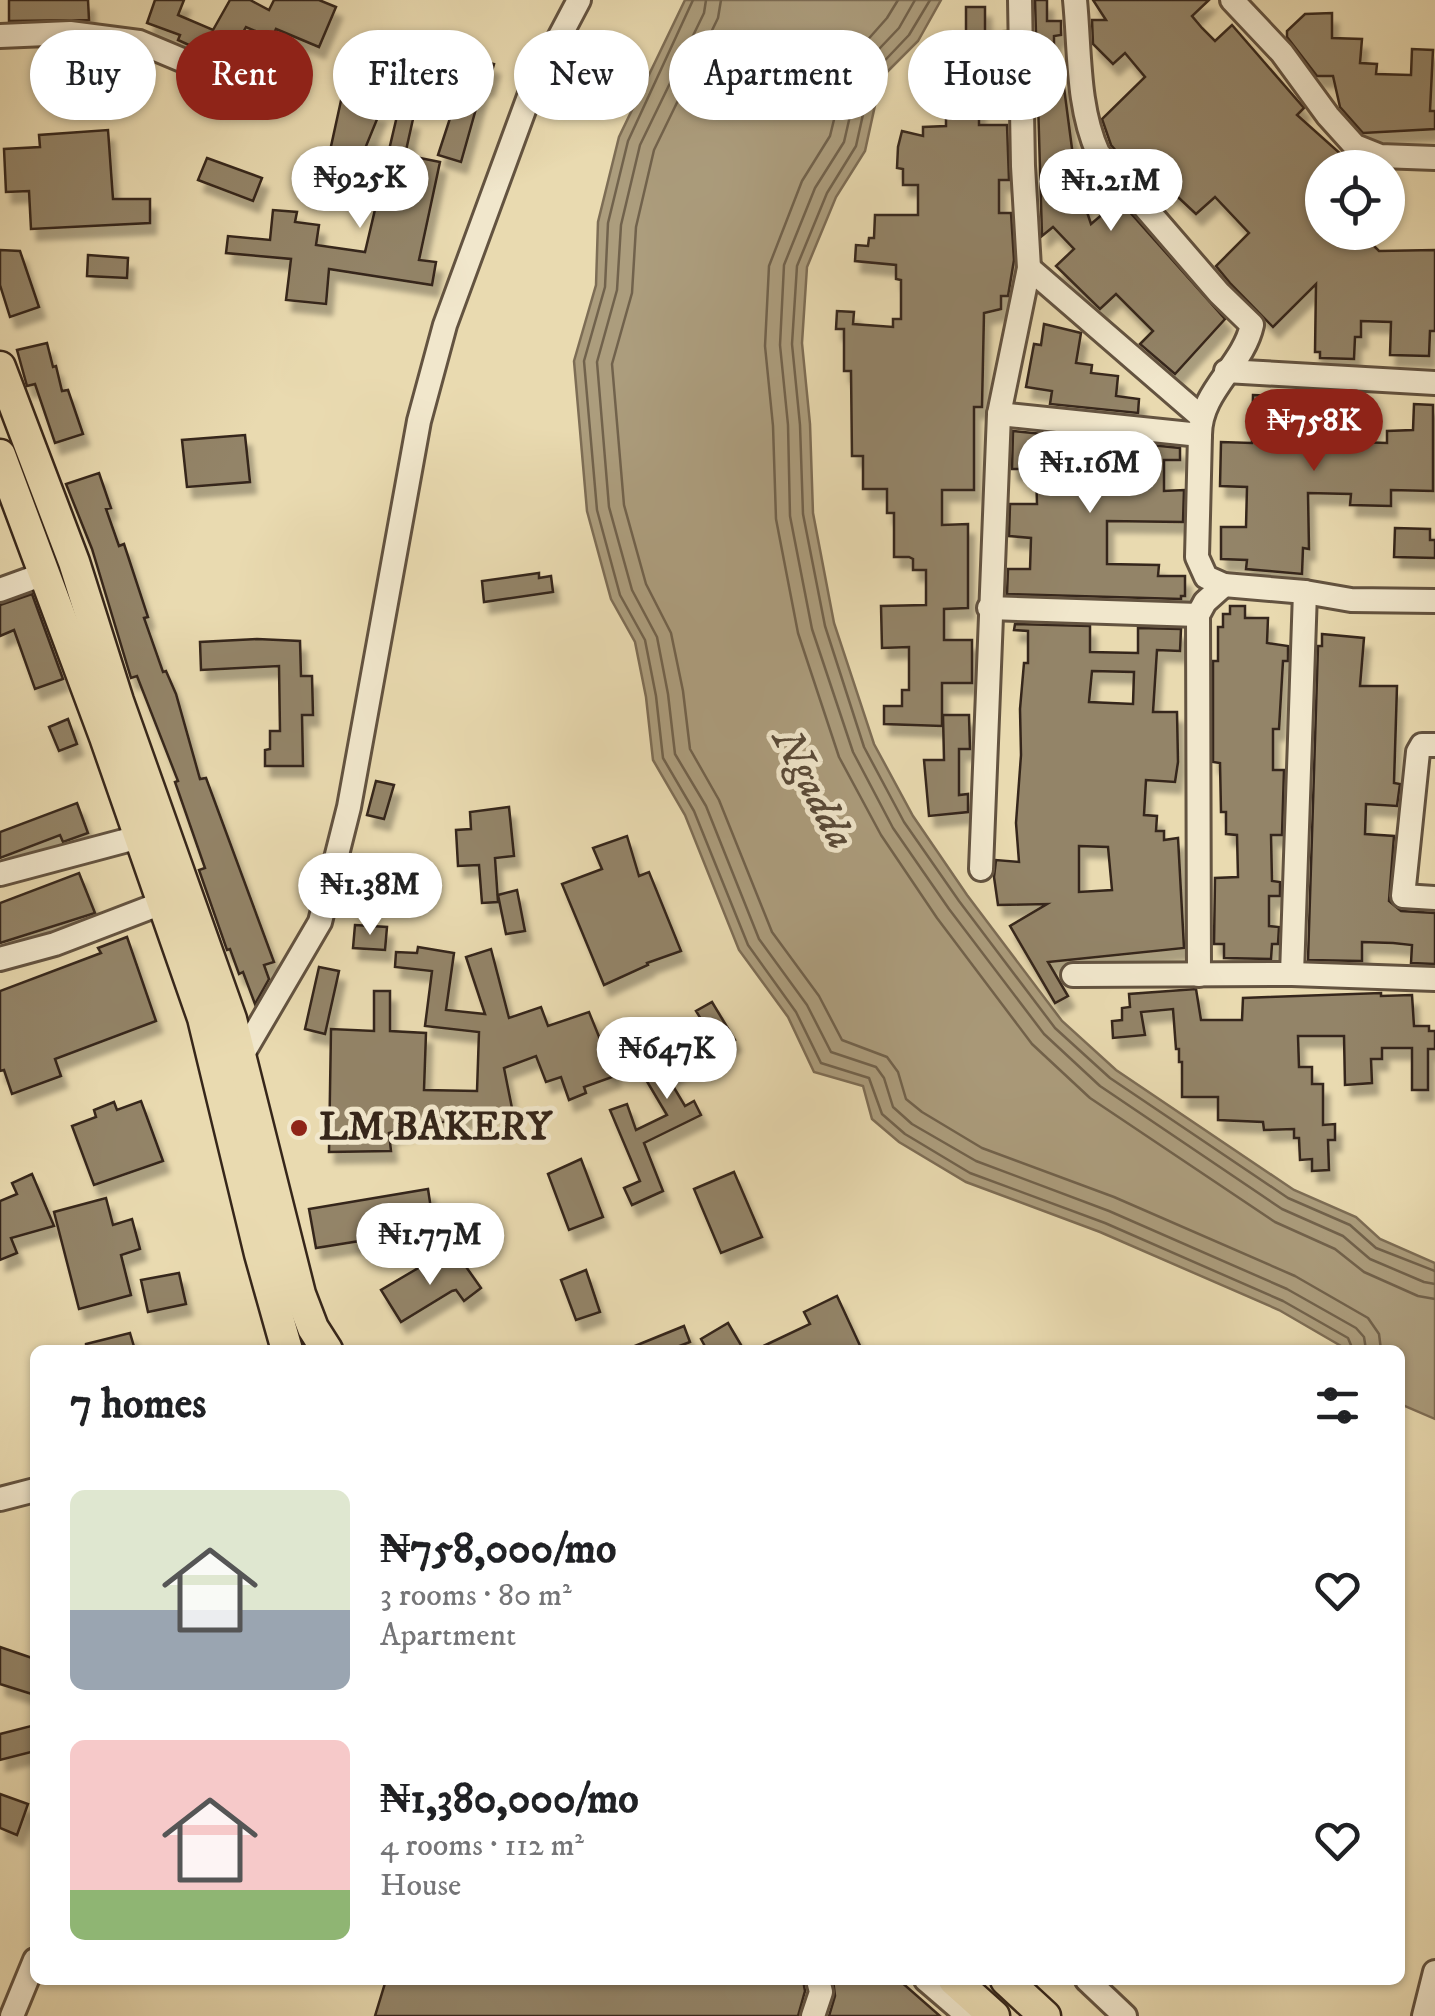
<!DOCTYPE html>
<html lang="en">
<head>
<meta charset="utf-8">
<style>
	body { margin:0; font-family:"IM FELL DW Pica",serif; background:#f6f6f6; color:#202124; height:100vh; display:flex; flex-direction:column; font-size:38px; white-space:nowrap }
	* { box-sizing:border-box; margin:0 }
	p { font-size:32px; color:#757577 }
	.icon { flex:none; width:55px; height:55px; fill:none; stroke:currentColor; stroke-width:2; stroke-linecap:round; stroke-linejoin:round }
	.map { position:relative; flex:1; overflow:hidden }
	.side { position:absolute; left:30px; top:1345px; width:1375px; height:640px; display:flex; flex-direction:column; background:#fff; border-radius:15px; box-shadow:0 2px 8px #0004 }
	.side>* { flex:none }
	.top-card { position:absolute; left:30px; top:30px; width:1375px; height:90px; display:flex; gap:20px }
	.fabs { position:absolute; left:1305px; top:150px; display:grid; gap:20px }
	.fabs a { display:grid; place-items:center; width:100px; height:100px; border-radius:50%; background:#fff; box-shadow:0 2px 8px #0004; font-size:50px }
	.price { position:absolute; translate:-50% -85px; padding:0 22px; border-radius:35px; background:#fff; color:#222; font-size:32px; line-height:65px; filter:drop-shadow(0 2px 5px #0008) }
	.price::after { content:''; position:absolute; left:50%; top:60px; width:30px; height:22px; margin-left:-15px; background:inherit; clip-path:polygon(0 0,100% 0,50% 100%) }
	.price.current { background:#8f2418; color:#fff }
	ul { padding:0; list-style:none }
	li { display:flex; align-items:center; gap:30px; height:250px; padding:0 40px }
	li span { display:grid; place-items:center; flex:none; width:280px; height:200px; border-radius:15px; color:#555 }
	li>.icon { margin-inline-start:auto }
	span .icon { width:120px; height:120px; fill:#fffc; stroke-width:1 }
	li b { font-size:42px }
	h2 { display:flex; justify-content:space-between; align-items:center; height:120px; padding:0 40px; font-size:42px }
	.tag { padding:0 35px; border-radius:45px; background:#fff; box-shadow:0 2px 8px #0004; font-size:35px; line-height:90px }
	.tag.current { background:#8f2418; color:#fff }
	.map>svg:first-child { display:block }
</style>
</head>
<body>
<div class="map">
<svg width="1435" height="2016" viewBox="0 0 1435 2016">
	<defs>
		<filter id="shadow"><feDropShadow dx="6" dy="11" stdDeviation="2.5" flood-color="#0004"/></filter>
	</defs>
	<rect width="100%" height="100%" fill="#e9dab0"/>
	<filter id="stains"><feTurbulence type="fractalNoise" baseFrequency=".002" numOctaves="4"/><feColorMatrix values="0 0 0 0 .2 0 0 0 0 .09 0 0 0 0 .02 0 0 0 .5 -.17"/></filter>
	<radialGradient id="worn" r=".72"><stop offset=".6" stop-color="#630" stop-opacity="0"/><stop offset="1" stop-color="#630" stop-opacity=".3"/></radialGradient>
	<polygon fill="#ac9d7d" stroke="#7d6d55" stroke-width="2.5" points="685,0 941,0 918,41 881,78 865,151 836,197 807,267 802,343 810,424 813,513 834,623 874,744 913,816 967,895 1062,1021 1116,1070 1294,1190 1356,1217 1380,1239 1435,1263 1435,1419 1400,1404 1400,1350 1348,1350 1279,1310 1100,1232 966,1182 899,1142 872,1119 863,1086 814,1072 788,1017 739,950 685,815 653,760 646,697 635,642 611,599 587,511 574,361 596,285 598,222 619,137"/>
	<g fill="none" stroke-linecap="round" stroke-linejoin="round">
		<g stroke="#71624c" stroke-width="2.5">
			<polyline points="693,0 628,141 608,223 605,287 584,361 597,510 620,595 645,640 656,696 663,758 694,811 748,945 796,1012 821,1063 869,1078 882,1114 905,1134 970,1173 1105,1223 1283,1301 1348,1338 1353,1350"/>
			<polyline points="706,0 704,13 640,145 621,225 617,290 597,362 609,507 632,590 657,637 668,694 675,754 706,806 759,939 807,1005 831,1052 876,1067 884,1078 893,1107 912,1124 976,1161 1109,1211 1287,1289 1356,1328 1364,1337 1366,1350"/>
			<polyline points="721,0 718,18 654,150 636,227 632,293 612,364 624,505 646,584 671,633 683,691 690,749 719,800 772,932 819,996 842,1040 887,1057 898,1072 906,1099 922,1112 982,1148 1114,1197 1295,1276 1368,1318 1379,1334 1381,1350"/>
			<polyline points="898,0 887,18 848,62 830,136 802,181 769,266 765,346 773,426 776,519 798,633 839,757 881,835 937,918 1032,1044 1090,1098 1275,1222 1335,1249 1364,1272 1418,1296 1435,1299"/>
			<polyline points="915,0 899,28 861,68 844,142 815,188 784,265 780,345 788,425 790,516 812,629 853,752 893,828 949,909 1044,1034 1100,1086 1282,1209 1343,1236 1370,1259 1424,1282 1435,1284"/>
			<polyline points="930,0 909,35 872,74 856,146 827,193 797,266 792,344 800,425 803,514 825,626 864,747 904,822 959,901 1055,1028 1110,1078 1288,1198 1350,1225 1376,1248 1435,1271"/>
		</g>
	</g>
	<g fill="#938468" stroke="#36261a" stroke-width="2.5" fill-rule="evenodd" filter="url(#shadow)">
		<polygon points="9,0 88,0 89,20 9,21"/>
		<polygon points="155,0 184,0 178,15 213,30 230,0 250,0 269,10 274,0 319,0 336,7 319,47 276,29 272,38 246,27 226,62 178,40 180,35 147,23"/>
		<polygon points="1035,0 1047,0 1047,21 1061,21 1061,35 1054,36 1054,80 1063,80 1076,179 1091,224 1119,200 1225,319 1175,374 1140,344 1153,331 1116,294 1100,309 1056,266 1074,249 1053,227 1042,236"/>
		<polygon points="1093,0 1209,0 1192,16 1202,28 1215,41 1232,25 1304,108 1297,115 1344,157 1364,168 1322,168 1322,232 1360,232 1379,251 1435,250 1435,331 1430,331 1429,356 1390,355 1391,322 1361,321 1361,337 1355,337 1354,359 1320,358 1320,352 1315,352 1316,284 1273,327 1230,283 1216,266 1249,233 1215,197 1196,214 1163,183 1152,193 1111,145 1102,119 1145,77 1125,53 1113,64 1093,44 1092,20 1106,20"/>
		<polygon points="966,7 985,7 985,32 1006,31 1007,95 979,95 979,125 1007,125 1009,180 999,180 999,213 1011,213 1014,260 1008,296 1001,296 1001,309 984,313 982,407 974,407 974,490 942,490 942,525 968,524 968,608 944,609 944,640 972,640 972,683 942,683 942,726 884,724 884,706 902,706 902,690 909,690 909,647 882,648 881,606 926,605 926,570 913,570 913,559 909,557 894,557 894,513 887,513 887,489 863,489 863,456 852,456 851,371 844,371 844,329 836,329 837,311 854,312 853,324 893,327 893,319 901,319 901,280 896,279 896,265 855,261 856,245 868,246 869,238 874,238 875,215 918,215 918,185 903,185 903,169 897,168 898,147 902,131 923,136 923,127 946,126 946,87 937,86 938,49 966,50"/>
		<polygon points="1332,13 1332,38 1362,39 1360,63 1377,64 1376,74 1411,75 1412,49 1433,50 1430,111 1435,111 1435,129 1363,133 1340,107 1333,76 1317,76 1287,37 1287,31 1305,14"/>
		<polygon points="470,57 494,64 488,85 483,84 461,162 438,155"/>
		<polygon points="342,96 367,101 366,109 380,112 346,195 309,180 319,157 328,160"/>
		<polygon points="397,116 413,119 405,155 440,162 419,260 436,262 432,285 329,269 326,304 286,300 291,259 226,253 228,236 270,240 273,210 297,212 295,222 319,225 316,245 365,252"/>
		<polygon points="108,130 113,199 150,199 150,223 31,229 29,191 6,192 4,149 40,147 39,135"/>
		<polygon points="207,158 262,178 253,201 198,180"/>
		<polygon points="0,250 20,251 39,307 10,317 0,285"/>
		<polygon points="88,255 128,258 127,278 87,276"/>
		<polygon points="1044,324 1081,333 1076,363 1092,365 1091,373 1118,376 1116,396 1139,399 1138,413 1050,404 1052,391 1026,387 1034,344 1041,345"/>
		<polygon points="47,343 53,367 56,366 62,391 68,390 83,434 55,443 35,384 27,386 17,350"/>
		<polygon points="1253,395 1275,396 1275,402 1312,401 1312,407 1360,406 1359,442 1387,443 1387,431 1413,430 1414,404 1433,405 1433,491 1391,490 1391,506 1350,505 1351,494 1308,493 1309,549 1303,548 1302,574 1246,569 1247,560 1221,559 1221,527 1246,527 1247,487 1220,486 1221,442 1252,443"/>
		<polygon points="1013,431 1180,448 1180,460 1164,460 1164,491 1184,490 1183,522 1107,521 1107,564 1159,565 1158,576 1185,576 1185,596 1181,596 1181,599 1007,594 1008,569 1030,569 1031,538 1009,536 1010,504 1037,504 1036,469 1012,469"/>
		<polygon points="245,435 250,482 187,487 182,440"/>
		<polygon points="99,473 111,508 106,509 119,546 124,544 148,617 144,618 163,672 166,671 176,694 200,779 206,778 274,962 264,965 269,979 255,1004 243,972 239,974 230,949 227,950 199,870 205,868 175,782 178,781 137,676 131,678 92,549 66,484"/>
		<polygon points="1395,528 1430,529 1430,540 1435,540 1435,558 1394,557"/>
		<polygon points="539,573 539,578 551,576 553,592 484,602 482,581"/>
		<polygon points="32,594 63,679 35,689 14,630 0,636 0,605"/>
		<polygon points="1230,606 1245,606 1245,618 1268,618 1267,643 1288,646 1288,661 1283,661 1279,729 1273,729 1273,770 1284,770 1282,835 1271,835 1272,881 1280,882 1280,896 1269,896 1269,926 1279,927 1278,944 1272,944 1271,959 1224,958 1224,944 1214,944 1215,878 1238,877 1237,835 1226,834 1226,812 1221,812 1220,763 1213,762 1213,661 1218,661 1218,627 1223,627 1223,614 1230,614"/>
		<path d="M1015,624L1090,626V652L1138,653V628L1181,629L1180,651L1157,650L1153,712H1177L1178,762L1175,782L1146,780L1144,815L1157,816L1156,831H1164V840L1178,838L1184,948L1048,962L1068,996L1055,1003L1010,926L1047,904L998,905L994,877L996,860L1019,862L1016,823L1021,755L1020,709L1024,663H1028V631L1014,630ZM1092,671L1134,672L1133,704L1089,702ZM1079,846L1108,847L1112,890L1079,892Z"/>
		<polygon points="1322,634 1364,638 1360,686 1397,686 1394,783 1400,784 1397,806 1366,804 1365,834 1394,836 1389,901 1401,911 1435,913 1435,964 1411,963 1412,945 1393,943 1362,942 1362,961 1308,960 1318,646 1322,646"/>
		<polygon points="257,639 300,641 301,676 312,676 313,715 302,715 303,766 265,766 265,750 270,749 270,731 280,731 279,666 201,670 200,642"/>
		<polygon points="943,715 969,715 970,749 959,749 959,795 968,794 968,812 929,816 924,760 944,760"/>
		<polygon points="68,719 77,744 59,751 49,727"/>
		<polygon points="376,781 394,785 384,819 367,815"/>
		<polygon points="77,803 88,833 63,842 60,835 0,858 0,832"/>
		<polygon points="509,807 514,856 495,858 498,902 482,903 479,865 458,866 456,830 471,829 470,812"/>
		<polygon points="627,836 639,876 649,872 681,951 647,963 648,965 604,985 562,884 602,869 593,848"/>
		<polygon points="79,873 95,913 0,943 0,903"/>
		<polygon points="380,873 403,873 403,895 379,895"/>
		<polygon points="517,890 525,931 506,934 498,895"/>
		<polygon points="355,925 387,927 385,950 353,948"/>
		<polygon points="127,937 156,1021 55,1059 61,1076 12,1094 4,1070 0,1071 0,991 101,953 98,948"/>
		<polygon points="418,947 454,953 446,1010 485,1014 466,957 491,949 509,1018 541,1007 548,1026 589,1012 615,1076 584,1087 586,1093 569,1100 561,1077 546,1082 536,1056 504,1068 512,1108 389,1133 391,1151 329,1152 331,1029 374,1031 374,991 390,991 390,1031 426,1033 424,1090 477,1091 479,1032 425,1026 432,971 395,967 396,952 417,953"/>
		<polygon points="319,967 339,971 325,1034 305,1029"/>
		<polygon points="1196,989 1201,1020 1242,1020 1243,998 1381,993 1381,996 1412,995 1414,1026 1429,1026 1429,1031 1435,1031 1435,1049 1428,1049 1428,1090 1412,1090 1412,1048 1382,1048 1382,1059 1371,1059 1372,1083 1345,1085 1344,1036 1298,1036 1299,1067 1312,1067 1312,1084 1323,1084 1323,1125 1335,1124 1335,1140 1328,1140 1329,1170 1312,1171 1312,1159 1300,1160 1299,1138 1294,1138 1294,1129 1264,1130 1263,1122 1218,1120 1218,1097 1182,1097 1182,1062 1179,1062 1179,1049 1176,1049 1173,1009 1141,1012 1145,1035 1113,1038 1112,1021 1122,1020 1122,1008 1130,1007 1129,994"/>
		<polygon points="712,1002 735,1040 667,1076 685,1106 694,1101 701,1115 644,1143 663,1191 632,1205 624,1188 640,1181 610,1110 627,1104 636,1130 667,1115 639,1068 709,1032 696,1011"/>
		<polygon points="141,1101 163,1161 94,1185 72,1126 96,1117 94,1110 114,1102 117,1110"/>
		<polygon points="581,1159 603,1217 569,1230 548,1174"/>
		<polygon points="734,1172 762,1237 721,1253 694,1189"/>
		<polygon points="32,1174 54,1226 11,1238 17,1253 0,1260 0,1201 17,1194 12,1183"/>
		<polygon points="428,1189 434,1229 316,1248 309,1209"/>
		<polygon points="106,1198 113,1225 132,1219 140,1249 121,1255 131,1295 79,1309 54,1212"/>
		<polygon points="457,1254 481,1288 464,1301 456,1290 452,1291 401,1322 381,1290 420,1267 425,1276"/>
		<polygon points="586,1270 600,1312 576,1320 561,1280"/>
		<polygon points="179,1273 186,1304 148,1312 141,1280"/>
		<polygon points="837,1296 862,1350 755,1350 810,1324 804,1312"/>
		<polygon points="728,1323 744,1350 707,1350 701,1339"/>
		<polygon points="684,1326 690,1342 669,1350 625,1350"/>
		<polygon points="130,1333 135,1350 86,1350 86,1344"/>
		<polygon points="0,1647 35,1659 35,1695 0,1684"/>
		<polygon points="35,1725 35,1751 0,1760 0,1734"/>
		<polygon points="0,1794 28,1804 17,1835 0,1828"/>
		<polygon points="386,1980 803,1980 805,1991 798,2016 375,2016"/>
		<polygon points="833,1980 899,1980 940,2016 829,2016 835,1996"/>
	</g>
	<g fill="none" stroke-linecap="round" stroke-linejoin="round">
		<g stroke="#635340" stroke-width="28">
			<g id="minor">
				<path d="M1075,0C1080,51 1077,106 1098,153L1219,293L1252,325C1243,366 1200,391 1200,435"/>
				<polyline points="1232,0 1282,53 1328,116 1355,146 1380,156 1435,158"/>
				<polyline points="0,36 70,33 139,42 268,96"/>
				<polyline points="1029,268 1200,416"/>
				<polyline points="1226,371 1435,383"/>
				<polyline points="999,414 1200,435 1197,557 1206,577 1224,585 1305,592 1351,600 1435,601"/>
				<polyline points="0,590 44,574"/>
				<polyline points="989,608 1198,615 1205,602 1224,585"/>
				<polyline points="1198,615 1199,975"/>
				<polyline points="1435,745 1422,745 1418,752 1403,896 1435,898"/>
				<polyline points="981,869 999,414 1029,268 1023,166 1020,0"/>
				<polyline points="0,874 139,837"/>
				<polyline points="0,959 55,944 162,903"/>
				<polyline points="1292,974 1305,592"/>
				<polyline points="1073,975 1292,974 1435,979"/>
				<polyline points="241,1057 320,922 349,807 419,421 445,325 531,91 579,0"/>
				<polyline points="0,1499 35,1490"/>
				<polyline points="926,1980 968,2016"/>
				<polyline points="1087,1980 1125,2016"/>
				<polyline points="12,2016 35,1960"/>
				<polyline points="813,2016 821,1992 818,1980"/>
				<polyline points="1424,2016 1435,1972"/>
			</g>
		</g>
		<g stroke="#36261a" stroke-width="35">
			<g id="major">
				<polyline points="0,367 74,562 118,701 231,1019 300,1294 313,1328 327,1350"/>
				<polyline points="0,455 105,737 203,1018 260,1254 287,1350"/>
				<polyline points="954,1980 994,2016"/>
				<polyline points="1006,1980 1045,2016"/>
			</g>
		</g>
		<use href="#minor" stroke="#f1e7cc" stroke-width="22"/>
		<use href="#major" stroke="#e9dab0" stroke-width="30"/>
	</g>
	<circle fill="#8f2418" stroke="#f1e7cc" stroke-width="4" cx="299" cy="1128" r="10"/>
	<g text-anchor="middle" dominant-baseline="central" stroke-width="10" stroke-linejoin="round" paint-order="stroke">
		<g font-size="40" font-weight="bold" fill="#36261a" stroke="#f1e7cc" text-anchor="start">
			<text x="319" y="1128">LM BAKERY</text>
		</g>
		<g font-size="42" font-style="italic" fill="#594a38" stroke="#f1e7cc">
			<text transform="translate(813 789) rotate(62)">Ngadda</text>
		</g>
	</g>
	<rect width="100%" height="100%" filter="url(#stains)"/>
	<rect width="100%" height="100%" fill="url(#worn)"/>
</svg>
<div class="fabs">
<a><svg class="icon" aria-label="locate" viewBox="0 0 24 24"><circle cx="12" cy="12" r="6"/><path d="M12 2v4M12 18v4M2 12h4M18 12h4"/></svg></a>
</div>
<b class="price" style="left:360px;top:231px">₦925K</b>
<b class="price" style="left:1111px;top:234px">₦1.21M</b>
<b class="price current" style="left:1314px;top:474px">₦758K</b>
<b class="price" style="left:1090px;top:516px">₦1.16M</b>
<b class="price" style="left:370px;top:938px">₦1.38M</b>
<b class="price" style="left:667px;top:1102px">₦647K</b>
<b class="price" style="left:430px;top:1288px">₦1.77M</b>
<div class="top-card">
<a class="tag">Buy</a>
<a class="tag current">Rent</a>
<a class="tag">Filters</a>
<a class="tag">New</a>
<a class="tag">Apartment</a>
<a class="tag">House</a>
</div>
<section class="side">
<h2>7 homes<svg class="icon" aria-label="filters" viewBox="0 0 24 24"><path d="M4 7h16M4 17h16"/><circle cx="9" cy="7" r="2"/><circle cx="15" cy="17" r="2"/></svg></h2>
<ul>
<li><span style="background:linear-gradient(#dfe7d0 60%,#9aa5b1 0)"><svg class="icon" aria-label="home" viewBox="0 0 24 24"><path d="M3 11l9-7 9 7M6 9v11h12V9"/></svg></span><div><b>₦758,000/mo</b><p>3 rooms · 80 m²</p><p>Apartment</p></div><svg class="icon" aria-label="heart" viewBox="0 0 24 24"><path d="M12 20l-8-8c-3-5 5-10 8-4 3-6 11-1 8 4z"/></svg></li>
<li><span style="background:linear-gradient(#f6c9c9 75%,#8fb573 0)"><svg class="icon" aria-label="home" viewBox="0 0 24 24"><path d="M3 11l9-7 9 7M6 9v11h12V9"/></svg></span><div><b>₦1,380,000/mo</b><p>4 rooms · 112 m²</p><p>House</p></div><svg class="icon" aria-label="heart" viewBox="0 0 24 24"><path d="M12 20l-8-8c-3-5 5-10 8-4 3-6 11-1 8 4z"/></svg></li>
</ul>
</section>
</div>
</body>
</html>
